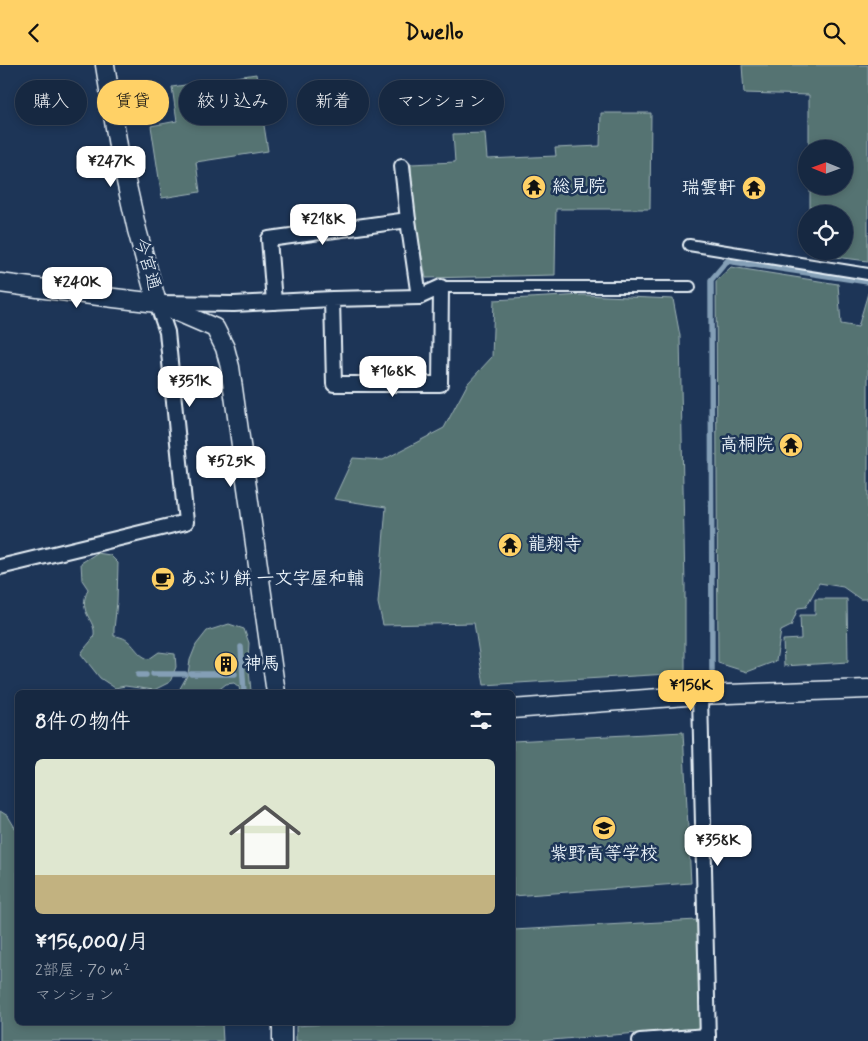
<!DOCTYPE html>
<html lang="ja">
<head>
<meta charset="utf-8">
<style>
	body { margin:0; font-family:Mynerve,"Klee One",sans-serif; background:#23344c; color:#f1f3f6; height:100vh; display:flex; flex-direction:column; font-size:19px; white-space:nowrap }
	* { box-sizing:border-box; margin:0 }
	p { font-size:16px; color:#9ea6b1 }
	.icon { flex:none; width:28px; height:28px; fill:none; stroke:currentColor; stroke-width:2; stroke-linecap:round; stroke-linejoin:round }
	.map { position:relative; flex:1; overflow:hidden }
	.side { position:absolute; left:15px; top:625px; width:500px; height:335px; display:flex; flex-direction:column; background:#162841; border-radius:8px; box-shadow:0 2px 8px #0003,0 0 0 1px #35445a }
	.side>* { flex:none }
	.top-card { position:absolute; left:15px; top:15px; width:500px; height:45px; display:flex; gap:10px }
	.needle { width:32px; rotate:271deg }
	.fabs { position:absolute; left:798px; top:75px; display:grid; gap:10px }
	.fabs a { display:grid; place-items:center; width:55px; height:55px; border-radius:50%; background:#162841; box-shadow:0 2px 8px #0003,0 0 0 1px #35445a; font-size:25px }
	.price { position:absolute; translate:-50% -42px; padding:0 11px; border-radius:10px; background:#fff; color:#222; font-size:16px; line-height:32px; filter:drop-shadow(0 1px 2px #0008) }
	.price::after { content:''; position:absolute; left:50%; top:30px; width:15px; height:11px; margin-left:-8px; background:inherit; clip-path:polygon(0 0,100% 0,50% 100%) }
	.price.active { background:#ffd166; color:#111 }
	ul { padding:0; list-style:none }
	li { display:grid; align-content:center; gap:10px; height:265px; padding:0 20px }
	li+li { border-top:1px solid #35445a }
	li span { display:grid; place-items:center; height:155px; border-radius:8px; color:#555 }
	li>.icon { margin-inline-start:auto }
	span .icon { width:90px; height:90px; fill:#fffc; stroke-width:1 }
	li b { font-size:21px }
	h2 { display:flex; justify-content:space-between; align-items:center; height:60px; padding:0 20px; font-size:21px }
	.chip { padding:0 18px; border-radius:22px; background:#162841; box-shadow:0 2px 8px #0003,0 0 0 1px #35445a; font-size:18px; line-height:45px }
	.chip.active { background:#ffd166; color:#111 }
	header { display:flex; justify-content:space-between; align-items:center; height:65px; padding:0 20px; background:#ffd166; color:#111; font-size:22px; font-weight:700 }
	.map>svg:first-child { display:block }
</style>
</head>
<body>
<header><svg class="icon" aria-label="back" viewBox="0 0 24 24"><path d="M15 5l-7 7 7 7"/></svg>Dwello<svg class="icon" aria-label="search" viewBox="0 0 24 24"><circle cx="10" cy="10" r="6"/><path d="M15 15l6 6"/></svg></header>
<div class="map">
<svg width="868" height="976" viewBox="0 0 868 976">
	<rect width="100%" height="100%" fill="#1d3557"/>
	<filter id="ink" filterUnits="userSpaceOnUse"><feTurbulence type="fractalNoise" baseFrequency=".02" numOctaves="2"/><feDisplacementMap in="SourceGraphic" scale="10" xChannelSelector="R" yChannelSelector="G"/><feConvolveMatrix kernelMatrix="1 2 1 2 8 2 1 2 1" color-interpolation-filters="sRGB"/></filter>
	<g filter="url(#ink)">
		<g fill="#557372" stroke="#9eb2b5">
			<polygon points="742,0 868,0 868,196 811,189 811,186 844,186 844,149 810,149 810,121 844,121 844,84 809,84 809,30 744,28"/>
			<polygon points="256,9 268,86 196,97 200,127 162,133 151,61 177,56 172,22"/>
			<polygon points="601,48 651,48 650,144 556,144 555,210 426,213 415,155 411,99 455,97 453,69 485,68 487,94 556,91 555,83 600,81"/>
			<polygon points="731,202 838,219 841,259 858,262 868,228 868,534 860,534 843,522 819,518 806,542 798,543 791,561 781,566 776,596 747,607 718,598 716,216"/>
			<polygon points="583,230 673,234 680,271 685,521 685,608 484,620 474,558 383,560 378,538 386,442 334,434 353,393 383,395 444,363 468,318 492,292 494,235"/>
			<path d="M97,488L110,490L118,498L117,537L114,564V571C134,572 134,590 149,594L159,587L175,589L176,602L170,617L154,625L125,621L115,623L100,613L81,589C84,583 90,578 93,573C98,562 86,552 85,543C83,536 86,530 88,524L82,515L81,498Z"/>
			<polygon points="815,534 847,534 848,597 784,601 783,575 801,574 800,550 815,550"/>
			<polygon points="229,559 244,564 249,578 248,595 251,626 252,627 240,627 239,622 234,618 226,619 216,627 178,627 188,609 190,595 196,580 207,566"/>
			<polygon points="683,667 691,818 513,831 513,676"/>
			<polygon points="0,746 8,751 17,766 18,958 222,958 223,976 0,976"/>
			<polygon points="697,855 700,963 539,976 296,976 296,961 340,958 512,958 513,865"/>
		</g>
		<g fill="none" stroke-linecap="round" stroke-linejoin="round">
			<g stroke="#849fb6" stroke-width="5.5">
				<polyline points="241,582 244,628"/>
				<polyline points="712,605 711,215 727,196 868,217"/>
				<polyline points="153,609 185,609"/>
				<polyline points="191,609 235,609"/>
				<polyline points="138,610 146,610"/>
			</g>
			<g stroke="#e8f1f8" stroke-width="14">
				<g id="pedestrian">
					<polyline points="689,180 868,209"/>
					<polyline points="441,222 690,222"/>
				</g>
			</g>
			<g stroke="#e8f1f8" stroke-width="18">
				<g id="minor">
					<polyline points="402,101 408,155 419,232"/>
					<polyline points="274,237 269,174 408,155"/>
					<polyline points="0,502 186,457 167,267 157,238 234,239 332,234 419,232 441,222 440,319 334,319 332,234"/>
					<polyline points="700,630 708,976"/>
					<polyline points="640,976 708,971"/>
				</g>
			</g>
			<g stroke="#e8f1f8" stroke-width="21">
				<g id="tertiary">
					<polyline points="105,0 118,81 137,165 157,238"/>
					<polyline points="0,218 114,233 157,238 215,263 225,283 230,302 276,628"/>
					<polyline points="512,644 700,630 868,624"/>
					<polyline points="282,958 282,976"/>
				</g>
			</g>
			<use href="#pedestrian" stroke="#1d3557" stroke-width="10"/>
			<use href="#minor" stroke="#1d3557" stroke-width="14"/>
			<use href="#tertiary" stroke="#1d3557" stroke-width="18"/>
		</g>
	</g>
	<defs>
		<g id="temple-disc" transform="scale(1.25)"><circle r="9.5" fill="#ffd166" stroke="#1d3557"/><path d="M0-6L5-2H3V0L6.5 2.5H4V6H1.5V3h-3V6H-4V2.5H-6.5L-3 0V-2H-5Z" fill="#111"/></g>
		<g id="cafe-disc" transform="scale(1.25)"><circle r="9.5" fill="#ffd166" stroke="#1d3557"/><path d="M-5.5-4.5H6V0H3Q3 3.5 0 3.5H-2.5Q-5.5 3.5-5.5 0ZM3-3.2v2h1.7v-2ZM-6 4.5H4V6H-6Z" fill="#111"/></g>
		<g id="building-disc" transform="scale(1.25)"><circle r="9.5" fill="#ffd166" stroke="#1d3557"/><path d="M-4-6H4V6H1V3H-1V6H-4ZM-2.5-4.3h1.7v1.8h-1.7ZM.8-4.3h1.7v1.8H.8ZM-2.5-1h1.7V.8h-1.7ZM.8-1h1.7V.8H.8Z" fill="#111"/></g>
		<g id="school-disc" transform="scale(1.25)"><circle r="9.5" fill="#ffd166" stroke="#1d3557"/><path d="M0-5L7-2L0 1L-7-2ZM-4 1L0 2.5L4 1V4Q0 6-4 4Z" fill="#111"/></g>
	</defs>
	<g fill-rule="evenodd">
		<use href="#temple-disc" x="534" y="122"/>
		<use href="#temple-disc" x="754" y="123"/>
		<use href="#temple-disc" x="791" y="380"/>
		<use href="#temple-disc" x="510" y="480"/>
		<use href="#cafe-disc" x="163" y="514"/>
		<use href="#building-disc" x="226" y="599"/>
		<use href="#school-disc" x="604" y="763"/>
	</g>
	<g text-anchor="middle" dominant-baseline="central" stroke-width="5" stroke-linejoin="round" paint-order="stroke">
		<g font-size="18" font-weight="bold" fill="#e8f1f8" stroke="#1d3557" text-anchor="start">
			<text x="552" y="122">総見院</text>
			<text x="736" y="123" text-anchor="end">瑞雲軒</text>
			<text x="774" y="380" text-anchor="end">高桐院</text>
			<text x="528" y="480">龍翔寺</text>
			<text x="180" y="514">あぶり餅 一文字屋和輔</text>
			<text x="244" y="599">神馬</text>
			<text x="604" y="789" text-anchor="middle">紫野高等学校</text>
		</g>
		<g font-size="18" fill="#e8f1f8" stroke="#1d3557">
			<text transform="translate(147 199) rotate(74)">今宮通</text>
		</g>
	</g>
</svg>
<div class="fabs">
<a><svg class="needle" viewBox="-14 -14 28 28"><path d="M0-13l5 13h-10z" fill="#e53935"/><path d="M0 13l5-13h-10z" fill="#9ea6b1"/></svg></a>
<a><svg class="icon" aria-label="locate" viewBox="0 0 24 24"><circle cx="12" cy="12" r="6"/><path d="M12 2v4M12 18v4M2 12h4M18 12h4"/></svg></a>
</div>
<b class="price" style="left:111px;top:123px">¥247K</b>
<b class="price" style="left:323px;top:181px">¥218K</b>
<b class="price" style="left:77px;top:244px">¥240K</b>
<b class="price" style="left:393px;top:333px">¥168K</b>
<b class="price" style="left:190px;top:343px">¥351K</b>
<b class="price" style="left:231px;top:423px">¥525K</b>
<b class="price active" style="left:691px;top:647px">¥156K</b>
<b class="price" style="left:718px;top:802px">¥358K</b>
<div class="top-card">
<a class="chip">購入</a>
<a class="chip active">賃貸</a>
<a class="chip">絞り込み</a>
<a class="chip">新着</a>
<a class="chip">マンション</a>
</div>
<section class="side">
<h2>8件の物件<svg class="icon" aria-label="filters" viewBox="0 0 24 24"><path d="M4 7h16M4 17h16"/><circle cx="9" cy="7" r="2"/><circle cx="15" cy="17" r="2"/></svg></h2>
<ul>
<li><span style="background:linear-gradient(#dfe7d0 75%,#c2b280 0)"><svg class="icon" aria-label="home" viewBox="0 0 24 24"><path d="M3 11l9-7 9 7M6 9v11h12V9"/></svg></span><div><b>¥156,000/月</b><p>2部屋 · 70 m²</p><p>マンション</p></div></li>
</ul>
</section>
</div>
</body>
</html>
